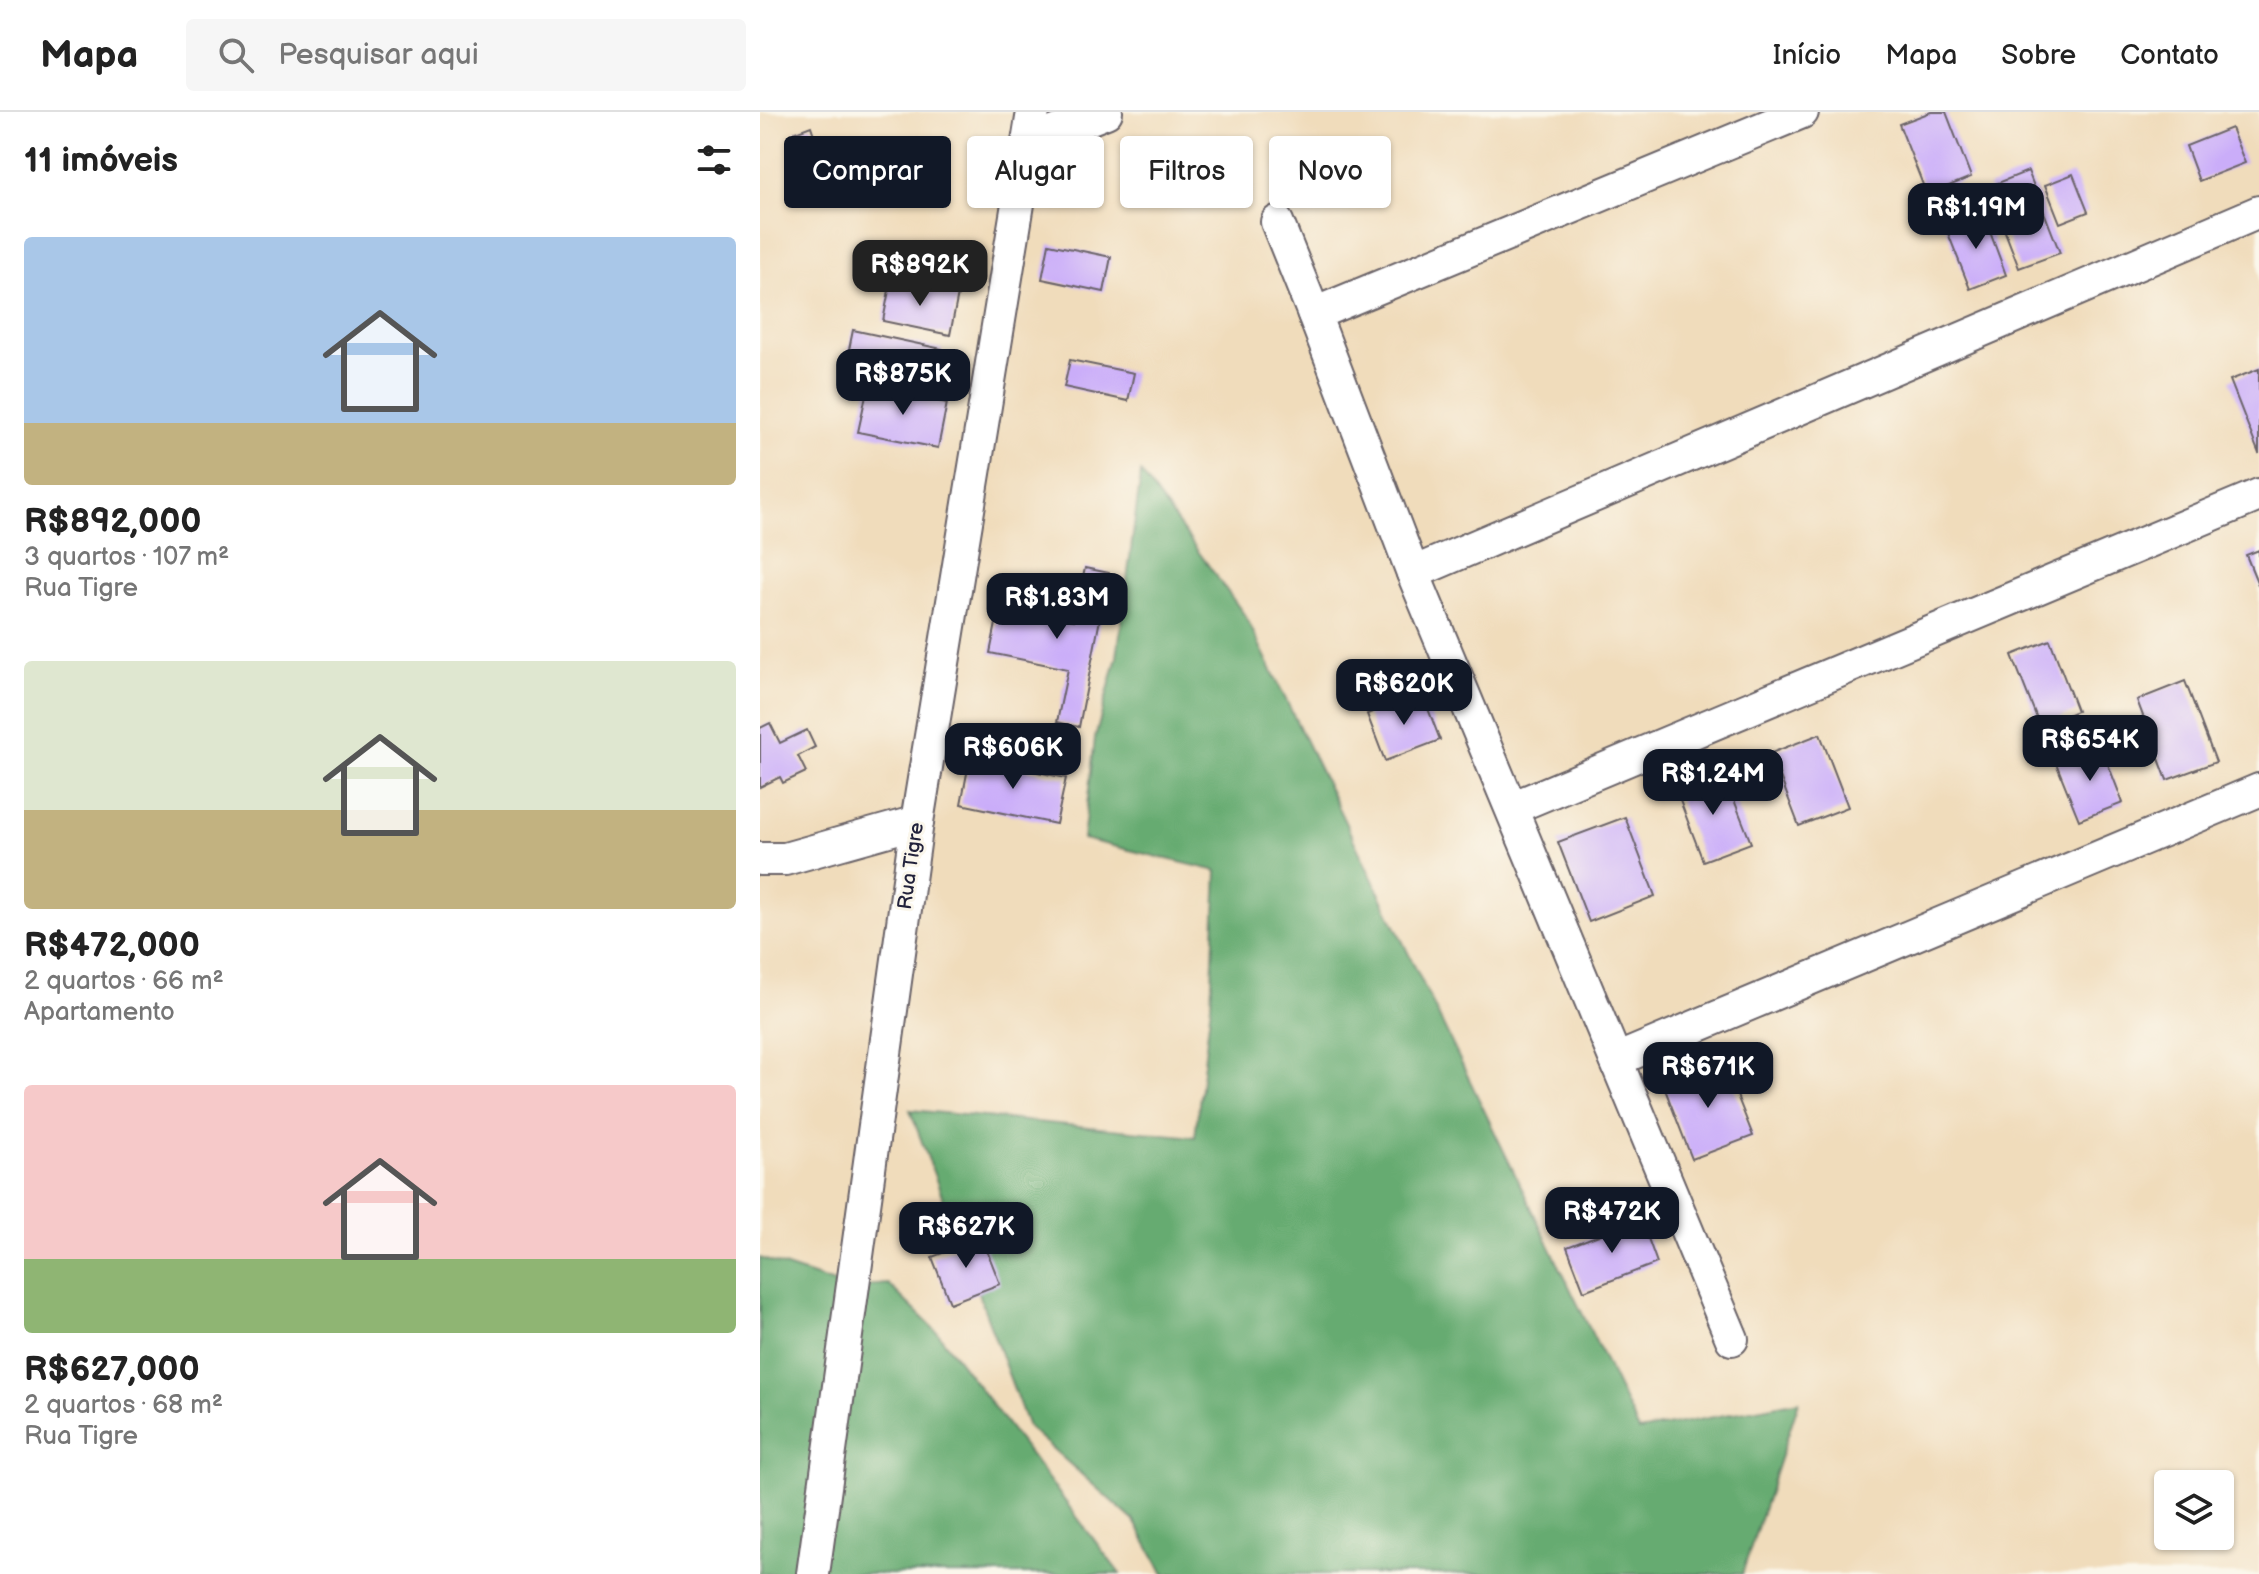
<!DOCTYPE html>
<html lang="pt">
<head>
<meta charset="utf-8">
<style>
	body { margin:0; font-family:"Balsamiq Sans",sans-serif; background:#f6f6f6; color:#222; height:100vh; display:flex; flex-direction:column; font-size:30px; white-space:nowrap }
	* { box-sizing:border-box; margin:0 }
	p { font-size:26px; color:#767676 }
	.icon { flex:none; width:44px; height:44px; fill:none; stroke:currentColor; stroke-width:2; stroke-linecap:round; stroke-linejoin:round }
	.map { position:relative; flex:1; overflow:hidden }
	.side { display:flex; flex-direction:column; background:#fff; width:760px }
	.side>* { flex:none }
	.banner { position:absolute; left:24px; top:24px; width:760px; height:72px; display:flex; gap:16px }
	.tools { position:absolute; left:1394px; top:1358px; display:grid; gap:16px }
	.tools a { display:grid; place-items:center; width:80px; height:80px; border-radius:8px; background:#fff; box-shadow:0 2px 6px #0004; font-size:40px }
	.price { position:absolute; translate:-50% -68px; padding:0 18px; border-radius:16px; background:#111827; color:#fff; font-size:26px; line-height:52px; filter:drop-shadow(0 2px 4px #0008) }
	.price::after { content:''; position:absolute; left:50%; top:48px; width:24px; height:18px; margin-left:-12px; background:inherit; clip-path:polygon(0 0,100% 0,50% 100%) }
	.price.selected { background:#222; color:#fff }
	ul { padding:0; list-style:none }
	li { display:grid; align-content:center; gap:16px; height:424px; padding:0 24px }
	li span { display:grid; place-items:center; height:248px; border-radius:8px; color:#555 }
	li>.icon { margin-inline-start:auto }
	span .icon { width:144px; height:144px; fill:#fffc; stroke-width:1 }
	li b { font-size:34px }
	h2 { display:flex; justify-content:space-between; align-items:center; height:96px; padding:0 24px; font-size:34px }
	.tag { padding:0 28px; border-radius:8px; background:#fff; box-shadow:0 2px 6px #0004; font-size:28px; line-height:72px }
	.tag.selected { background:#111827; color:#fff }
	header { display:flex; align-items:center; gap:48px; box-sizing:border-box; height:112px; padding:0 40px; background:#fff; border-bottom:2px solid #e0e0e0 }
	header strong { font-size:38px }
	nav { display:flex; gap:44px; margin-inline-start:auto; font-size:28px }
	.search { width:560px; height:72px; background:#f6f6f6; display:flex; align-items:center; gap:20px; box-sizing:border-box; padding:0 28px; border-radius:8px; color:#767676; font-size:30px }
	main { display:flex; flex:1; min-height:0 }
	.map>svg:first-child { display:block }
</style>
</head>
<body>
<header>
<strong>Mapa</strong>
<div class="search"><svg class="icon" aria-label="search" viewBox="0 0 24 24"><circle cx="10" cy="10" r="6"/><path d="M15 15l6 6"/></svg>Pesquisar aqui</div>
<nav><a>Início</a><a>Mapa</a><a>Sobre</a><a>Contato</a></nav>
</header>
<main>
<section class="side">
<h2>11 imóveis<svg class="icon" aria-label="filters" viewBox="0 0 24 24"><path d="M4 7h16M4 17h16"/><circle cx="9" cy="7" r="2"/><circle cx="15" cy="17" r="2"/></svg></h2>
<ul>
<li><span style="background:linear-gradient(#a9c7e8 75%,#c2b280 0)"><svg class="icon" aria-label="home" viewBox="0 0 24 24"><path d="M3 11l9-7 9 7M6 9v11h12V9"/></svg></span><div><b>R$892,000</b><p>3 quartos · 107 m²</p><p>Rua Tigre</p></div></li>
<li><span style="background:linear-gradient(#dfe7d0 60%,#c2b280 0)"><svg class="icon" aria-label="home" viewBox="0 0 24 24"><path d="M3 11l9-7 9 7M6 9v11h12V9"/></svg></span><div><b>R$472,000</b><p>2 quartos · 66 m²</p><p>Apartamento</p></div></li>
<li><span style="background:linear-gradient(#f6c9c9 70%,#8fb573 0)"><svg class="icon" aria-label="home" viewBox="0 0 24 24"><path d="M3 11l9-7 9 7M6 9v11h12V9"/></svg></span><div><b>R$627,000</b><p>2 quartos · 68 m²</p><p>Rua Tigre</p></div></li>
</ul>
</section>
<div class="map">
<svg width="1499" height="1462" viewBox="0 0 1499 1462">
	<rect width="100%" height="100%" fill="#fbf7ec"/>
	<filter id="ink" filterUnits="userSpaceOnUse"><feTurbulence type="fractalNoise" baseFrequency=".0125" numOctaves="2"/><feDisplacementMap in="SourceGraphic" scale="16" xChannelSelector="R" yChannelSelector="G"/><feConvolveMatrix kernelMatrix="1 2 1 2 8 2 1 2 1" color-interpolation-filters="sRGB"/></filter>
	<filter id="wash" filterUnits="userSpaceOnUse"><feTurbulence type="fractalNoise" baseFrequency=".006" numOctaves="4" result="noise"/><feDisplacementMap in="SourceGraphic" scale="32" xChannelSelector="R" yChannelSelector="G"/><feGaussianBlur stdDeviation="1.8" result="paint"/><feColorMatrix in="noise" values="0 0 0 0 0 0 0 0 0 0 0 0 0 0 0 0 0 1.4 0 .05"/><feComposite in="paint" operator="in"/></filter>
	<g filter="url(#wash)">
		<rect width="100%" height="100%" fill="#f0dcbb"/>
		<g fill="#66ab71" stroke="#446656" stroke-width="2">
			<polygon points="381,361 486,505 879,1319 1039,1289 982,1462 404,1462 374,1409 268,1315 150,998 435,1025 451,892 457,759 323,727 335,626 357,545"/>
			<polygon points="0,1146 86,1175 128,1172 177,1220 360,1462 0,1462"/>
		</g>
		<g id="blocks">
			<g fill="#caadf9">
				<polygon points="1171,0 1186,0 1211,65 1167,83 1139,12"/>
				<polygon points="51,14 60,41 44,47 35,20"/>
				<polygon points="1471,16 1485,51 1439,69 1426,34"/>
				<polygon points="1268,59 1300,141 1259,156 1228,75"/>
				<polygon points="1313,62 1328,100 1300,111 1285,73"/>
				<polygon points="1223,101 1246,163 1210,177 1186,116"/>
				<polygon points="289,132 351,145 344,180 282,167"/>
				<polygon points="131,168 198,182 190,223 123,209"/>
				<polygon points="93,218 182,237 173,281 84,262"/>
				<polygon points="310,248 374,261 368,289 304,275"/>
				<polygon points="1499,257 1499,342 1470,268"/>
				<polygon points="108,274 187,291 178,336 98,320"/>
				<polygon points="1499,438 1499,475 1486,443"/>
				<polygon points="325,456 349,461 319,615 297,610 308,557 230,541 240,492 314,508"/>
				<polygon points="1290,528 1317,599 1280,614 1252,543"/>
				<polygon points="1425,569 1456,650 1407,668 1377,588"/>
				<polygon points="662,581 680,628 625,649 607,602"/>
				<polygon points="10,611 20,631 47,618 55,635 38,644 46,660 23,671 20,665 0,675 0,616"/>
				<polygon points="1060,622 1088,695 1039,714 1011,641"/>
				<polygon points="1341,634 1363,691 1319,708 1296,651"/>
				<polygon points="210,646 306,666 296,712 201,692"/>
				<polygon points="963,660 991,731 943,749 916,678"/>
				<polygon points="865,705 895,784 829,810 798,730"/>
				<polygon points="963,948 993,1024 932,1047 903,972"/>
				<polygon points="881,1107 897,1151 824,1179 807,1135"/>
				<polygon points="222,1126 240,1172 190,1191 172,1145"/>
			</g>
		</g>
	</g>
	<g filter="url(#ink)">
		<use href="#blocks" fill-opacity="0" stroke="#6a6368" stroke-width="2"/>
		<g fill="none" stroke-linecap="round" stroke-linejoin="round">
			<g stroke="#6a6368" stroke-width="36">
				<g id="minor">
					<polyline points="268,31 346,0"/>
					<polyline points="517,110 554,202 653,461 972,1227"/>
					<polyline points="554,202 1042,0"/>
					<polyline points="653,461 1499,100"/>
					<polyline points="752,696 1499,383"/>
					<polyline points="0,747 25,747 157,710"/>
					<polyline points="856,948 1499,678"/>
					<polyline points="53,1462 157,710 273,0"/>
				</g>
			</g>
			<use href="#minor" stroke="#fff" stroke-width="32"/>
		</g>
	</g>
	<g text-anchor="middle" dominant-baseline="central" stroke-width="6" stroke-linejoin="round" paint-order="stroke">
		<g font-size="20" fill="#22223b" stroke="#fbf7ec">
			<text transform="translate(151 754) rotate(-82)">Rua Tigre</text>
		</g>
	</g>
</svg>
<div class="tools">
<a><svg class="icon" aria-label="layers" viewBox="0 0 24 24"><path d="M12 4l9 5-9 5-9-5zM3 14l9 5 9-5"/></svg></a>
</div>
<b class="price" style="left:1216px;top:139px">R$1.19M</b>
<b class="price selected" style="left:160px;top:196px">R$892K</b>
<b class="price" style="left:143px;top:305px">R$875K</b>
<b class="price" style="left:297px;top:529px">R$1.83M</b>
<b class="price" style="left:644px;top:615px">R$620K</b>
<b class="price" style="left:1330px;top:671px">R$654K</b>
<b class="price" style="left:253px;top:679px">R$606K</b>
<b class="price" style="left:953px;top:705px">R$1.24M</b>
<b class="price" style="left:948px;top:998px">R$671K</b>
<b class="price" style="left:852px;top:1143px">R$472K</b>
<b class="price" style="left:206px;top:1158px">R$627K</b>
<div class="banner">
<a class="tag selected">Comprar</a>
<a class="tag">Alugar</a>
<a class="tag">Filtros</a>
<a class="tag">Novo</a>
</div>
</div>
</main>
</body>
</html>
